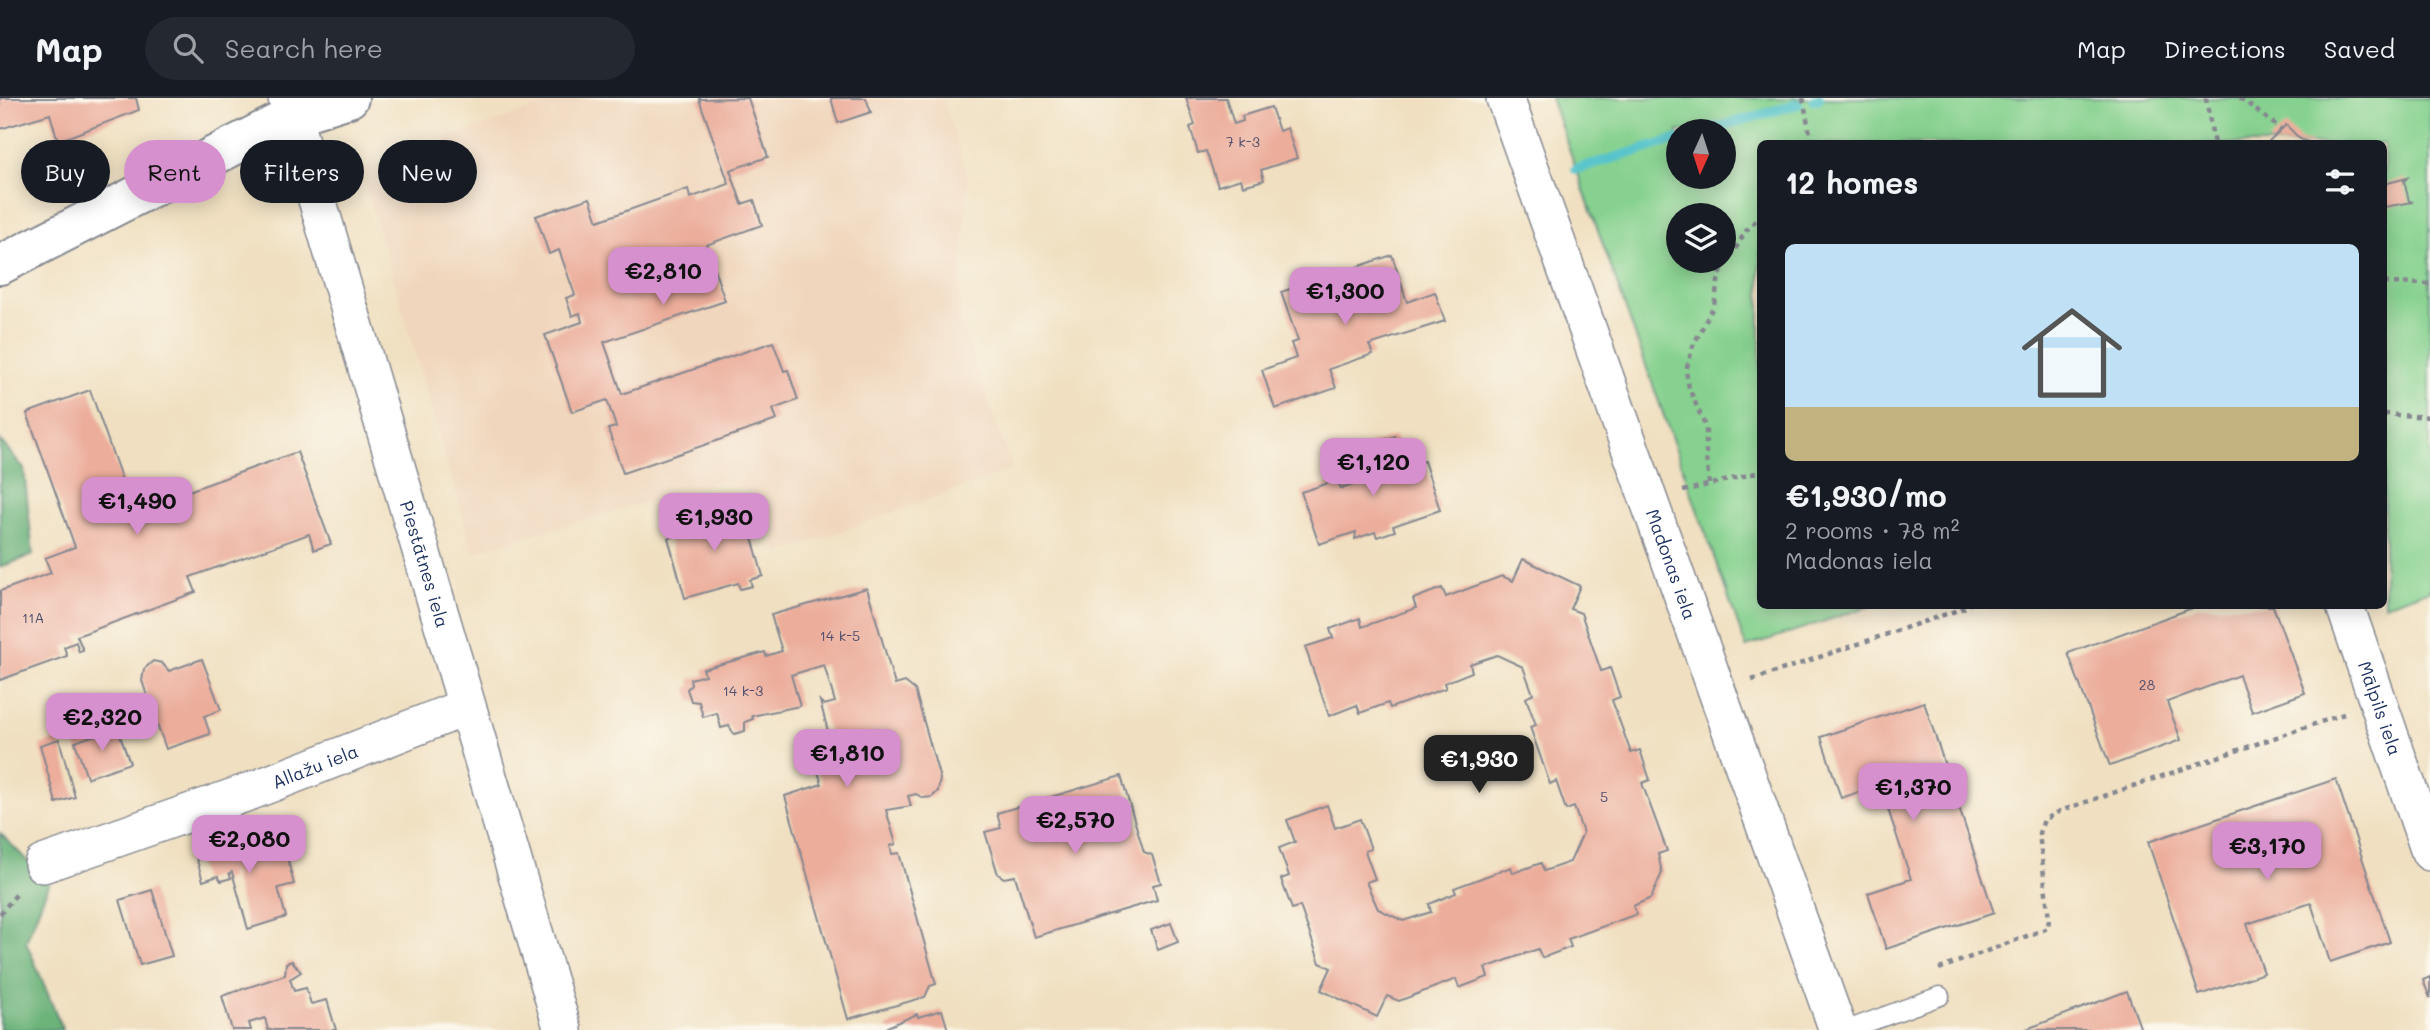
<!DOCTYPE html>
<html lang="en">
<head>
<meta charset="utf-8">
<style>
	body { margin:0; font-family:Mali,sans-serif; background:#242831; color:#f1f3f6; height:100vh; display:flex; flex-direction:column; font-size:26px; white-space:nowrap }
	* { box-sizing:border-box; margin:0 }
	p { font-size:23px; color:#9ea1a6 }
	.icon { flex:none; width:38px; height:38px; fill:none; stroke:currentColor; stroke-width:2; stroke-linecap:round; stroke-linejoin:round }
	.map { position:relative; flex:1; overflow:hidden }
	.details { position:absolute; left:1757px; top:42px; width:630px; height:469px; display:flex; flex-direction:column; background:#171b24; border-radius:10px; box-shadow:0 4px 18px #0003 }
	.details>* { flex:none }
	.banner { position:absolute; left:21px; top:42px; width:665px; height:63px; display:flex; gap:14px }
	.needle { width:46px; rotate:183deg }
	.tools { position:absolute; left:1666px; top:21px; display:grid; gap:14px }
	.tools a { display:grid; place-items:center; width:70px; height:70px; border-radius:50%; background:#171b24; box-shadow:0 4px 18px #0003; font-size:35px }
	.price { position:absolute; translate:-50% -60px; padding:0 16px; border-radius:14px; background:#d690ce; color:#111; font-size:23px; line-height:46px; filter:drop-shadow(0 2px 4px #0008) }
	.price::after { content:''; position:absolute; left:50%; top:42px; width:21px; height:16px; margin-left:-10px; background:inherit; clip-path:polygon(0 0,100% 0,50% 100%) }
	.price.current { background:#222; color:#fff }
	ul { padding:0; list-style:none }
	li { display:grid; align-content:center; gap:14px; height:371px; padding:0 28px }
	li span { display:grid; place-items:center; height:217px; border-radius:10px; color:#555 }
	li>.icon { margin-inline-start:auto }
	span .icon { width:126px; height:126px; fill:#fffc; stroke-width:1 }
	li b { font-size:30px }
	h2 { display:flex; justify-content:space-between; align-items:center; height:84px; padding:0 28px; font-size:30px }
	.pill { padding:0 24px; border-radius:32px; background:#171b24; box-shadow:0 4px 18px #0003; font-size:24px; line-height:63px }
	.pill.current { background:#d690ce; color:#111 }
	header { display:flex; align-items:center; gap:42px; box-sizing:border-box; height:98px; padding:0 35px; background:#171b24; border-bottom:2px solid #363941 }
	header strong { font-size:33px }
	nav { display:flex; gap:38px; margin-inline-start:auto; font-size:24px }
	.search { width:490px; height:63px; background:#242831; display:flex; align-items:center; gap:18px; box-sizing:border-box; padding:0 24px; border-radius:38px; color:#9ea1a6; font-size:26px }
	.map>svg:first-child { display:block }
</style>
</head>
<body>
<header>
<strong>Map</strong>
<div class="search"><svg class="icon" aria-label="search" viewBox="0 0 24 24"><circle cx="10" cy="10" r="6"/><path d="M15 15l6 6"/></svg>Search here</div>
<nav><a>Map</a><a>Directions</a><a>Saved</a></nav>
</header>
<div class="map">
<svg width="2430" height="932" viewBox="0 0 2430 932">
	<rect width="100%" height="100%" fill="#fbf7ec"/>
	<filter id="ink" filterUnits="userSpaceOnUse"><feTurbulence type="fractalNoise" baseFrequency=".0143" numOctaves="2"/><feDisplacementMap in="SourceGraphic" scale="14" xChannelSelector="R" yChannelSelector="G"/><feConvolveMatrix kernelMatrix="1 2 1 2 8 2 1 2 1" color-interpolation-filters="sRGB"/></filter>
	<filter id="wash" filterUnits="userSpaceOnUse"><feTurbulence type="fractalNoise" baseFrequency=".00686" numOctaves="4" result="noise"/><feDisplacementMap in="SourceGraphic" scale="28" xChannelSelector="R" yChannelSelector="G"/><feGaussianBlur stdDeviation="1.57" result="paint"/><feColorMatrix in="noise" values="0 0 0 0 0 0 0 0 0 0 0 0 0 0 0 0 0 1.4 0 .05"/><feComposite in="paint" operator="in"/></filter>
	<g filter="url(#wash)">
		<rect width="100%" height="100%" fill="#f0e0c1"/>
		<polygon fill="#f0d6bc" points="562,0 943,0 968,79 959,220 1013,371 778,456 763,402 724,382 473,454 361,71"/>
		<path fill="#86d18f" stroke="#508076" stroke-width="2" fill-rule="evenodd" d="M1551,0H2430V492L2384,507V46H1760V508H1870L1746,549ZM1678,33H1724V79H1678ZM1678,117H1724V163H1678Z"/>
		<g fill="#6cb37a" stroke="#44716c" stroke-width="2">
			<polygon points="0,342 24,371 33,457 0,469"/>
			<polygon points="0,735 49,785 26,844 63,932 0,932"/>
		</g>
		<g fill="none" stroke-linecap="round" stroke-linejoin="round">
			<g stroke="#56c4ca" stroke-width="10">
				<polyline points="1814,2 1819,0"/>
				<polyline points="1705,33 1798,6"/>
				<polyline points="1576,71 1678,41"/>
			</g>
		</g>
		<g id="blocks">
			<g fill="#ecad9b">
				<polygon points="0,0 136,0 139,12 58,43 50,16 0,31"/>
				<polygon points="748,0 768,59 730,72 742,106 754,102 762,127 706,147 725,203 604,244 622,296 773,244 784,273 788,272 798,302 773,311 777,322 623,375 608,331 616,329 607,302 572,314 545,237 582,224 580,215 572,218 566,200 575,197 559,152 549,156 536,118 590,100 598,123 688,91 690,100 729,86 699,1"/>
				<polygon points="831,0 866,0 871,14 838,25"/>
				<polygon points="1186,0 1226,0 1234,26 1243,23 1242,18 1271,9 1279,33 1287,30 1297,60 1261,72 1264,82 1243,88 1241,81 1218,88 1206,53 1198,55 1190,29 1195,27"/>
				<polygon points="2286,27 2300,41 2313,46 2272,46 2269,43"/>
				<polygon points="2407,80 2404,83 2409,103 2413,104 2384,109 2384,86"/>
				<polygon points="1392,157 1407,204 1435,194 1445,223 1369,247 1373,256 1329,271 1336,290 1275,311 1262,272 1296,260 1291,245 1298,243 1281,194 1316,182 1320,197 1347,188 1342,174"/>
				<polygon points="90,292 133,413 297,354 331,446 314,452 309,436 190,479 196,494 77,538 83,552 79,554 76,544 64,549 67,558 0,582 0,493 51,475 45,460 75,449 27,315"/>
				<polygon points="1395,338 1405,369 1424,363 1440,412 1393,428 1395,433 1377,439 1375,434 1355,441 1356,434 1319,446 1301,394 1338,382 1341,391 1376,379 1365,348"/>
				<polygon points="716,407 721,425 746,418 763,478 750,482 752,488 740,491 738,485 685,500 668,440 687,435 682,417"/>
				<polygon points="1523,461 1580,488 1570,511 1581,515 1601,573 1610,570 1620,599 1612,602 1631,655 1640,652 1650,682 1642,685 1667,753 1658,756 1662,775 1651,800 1633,808 1637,816 1568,841 1571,849 1542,860 1538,851 1485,870 1488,879 1459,890 1456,881 1399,903 1387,898 1377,919 1321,892 1331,870 1320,865 1300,808 1292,811 1281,781 1289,778 1279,750 1295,744 1287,722 1327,707 1335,730 1360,721 1371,751 1365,753 1375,781 1366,784 1378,811 1403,823 1431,814 1429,806 1456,795 1454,790 1511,769 1513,775 1541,765 1544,773 1570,764 1583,735 1574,709 1566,712 1556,683 1550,686 1530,629 1536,627 1526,600 1533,596 1523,569 1497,557 1470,566 1472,574 1444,585 1446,590 1390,610 1388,605 1360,615 1357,607 1329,618 1305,549 1333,540 1330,531 1360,520 1362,529 1416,510 1413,501 1442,490 1446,499 1502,478 1513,483"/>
				<polygon points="867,490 895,587 905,584 915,592 940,681 938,693 932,699 923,700 916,696 908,698 911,708 886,712 896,746 890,748 892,756 899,755 936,886 930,888 925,899 848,921 785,698 822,686 818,674 830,671 829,663 848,658 845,647 836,646 830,641 820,603 824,607 835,604 824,567 791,577 800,608 752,618 753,621 745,624 745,633 734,636 729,628 721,630 717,615 703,619 699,604 691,603 687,591 691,587 690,581 705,577 703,571 765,554 766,558 782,553 771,517"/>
				<polygon points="2198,508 2273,508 2305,595 2252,614 2239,577 2167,604 2181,642 2110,668 2068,555"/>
				<polygon points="202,561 221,612 204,618 210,636 166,651 142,583 144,571 153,563 162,565 169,573"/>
				<polygon points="1924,604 1994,815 1886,851 1868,795 1911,781 1880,687 1841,700 1821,639"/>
				<polygon points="117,629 130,665 87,680 75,644"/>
				<polygon points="59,641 75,699 56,705 40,647"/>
				<polygon points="1121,678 1144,754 1152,757 1161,785 1153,787 1157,802 1034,839 1015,778 1004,780 998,776 985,734 1001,730 997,715"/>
				<polygon points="2336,681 2390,844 2330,864 2311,805 2247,826 2264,875 2199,897 2148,744"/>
				<polygon points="256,730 261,748 266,746 270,760 286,755 294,786 278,790 286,819 248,831 232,774 229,775 231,780 221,783 218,778 203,783 194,752"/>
				<polygon points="152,792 172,858 140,867 120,802"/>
				<polygon points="1171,825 1178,844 1158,852 1151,832"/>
				<polygon points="292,863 301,874 290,881 294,893 306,890 311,906 327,902 336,932 268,932 265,920 249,925 251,932 232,932 222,898 285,877 286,865"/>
				<polygon points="2430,879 2430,900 2423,882"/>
				<polygon points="2127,893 2141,932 2024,932"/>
				<polygon points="942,912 948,932 888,932 887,929 917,916 918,919"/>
			</g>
		</g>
	</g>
	<g filter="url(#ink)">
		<use href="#blocks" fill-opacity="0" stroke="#868890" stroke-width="2"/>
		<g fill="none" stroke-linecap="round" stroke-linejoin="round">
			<g stroke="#868890" stroke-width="21">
				<polyline id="service" points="1847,932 1940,898"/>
			</g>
			<g stroke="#868890" stroke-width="40">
				<g id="minor">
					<path id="s1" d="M287,0L563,932"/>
					<path id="s2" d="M1505,0L1838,932"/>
					<path id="s3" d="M2345,508L2430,754"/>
					<path id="s4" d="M43,766L254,692L466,609"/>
				</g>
			</g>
			<g stroke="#868890" stroke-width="42">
				<polyline id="secondary" points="0,167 292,18 349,0"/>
			</g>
			<g stroke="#868890" stroke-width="4.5" stroke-dasharray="5 5" stroke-linecap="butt">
				<polyline points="1803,0 1812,46"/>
				<polyline points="2206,0 2214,46"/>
				<polyline points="2240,0 2281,31"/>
				<polyline points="2384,185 2430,186"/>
				<polyline points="2384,316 2430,319"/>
				<polyline points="1709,386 1706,359 1706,330 1689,290 1686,273 1693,248 1714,207 1719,178 1746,133 1760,118"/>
				<polyline points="1683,393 1760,374"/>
				<polyline points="1752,582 1970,508"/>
				<polyline points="0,816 19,793"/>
				<polyline points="1939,871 2048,830 2049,821 2039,735 2044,722 2060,713 2344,616"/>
			</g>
			<use href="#service" stroke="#fff" stroke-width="18"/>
			<use href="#minor" stroke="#fff" stroke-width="37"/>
			<use href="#secondary" stroke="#fff" stroke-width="38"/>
		</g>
	</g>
	<g text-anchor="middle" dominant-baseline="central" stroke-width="6" stroke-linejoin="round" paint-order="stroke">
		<g font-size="14" fill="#4f4e6d">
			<text x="1243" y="43">7 k-3</text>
			<text x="33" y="519">11A</text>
			<text x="840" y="537">14 k-5</text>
			<text x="2147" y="586">28</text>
			<text x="743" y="592">14 k-3</text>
			<text x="1604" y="698">5</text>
		</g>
		<g font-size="18" fill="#1b2f5e" stroke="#fbf7ec">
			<text stroke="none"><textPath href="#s1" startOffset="486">Piestātnes iela</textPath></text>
			<text stroke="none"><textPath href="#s2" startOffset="495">Madonas iela</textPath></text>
			<text stroke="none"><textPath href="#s3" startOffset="108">Mālpils iela</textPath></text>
			<text stroke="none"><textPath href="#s4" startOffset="289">Allažu iela</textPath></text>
		</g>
	</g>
</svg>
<div class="tools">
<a><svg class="needle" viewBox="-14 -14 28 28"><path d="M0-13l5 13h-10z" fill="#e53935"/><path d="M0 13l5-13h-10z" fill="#9ea1a6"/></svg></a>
<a><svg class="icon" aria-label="layers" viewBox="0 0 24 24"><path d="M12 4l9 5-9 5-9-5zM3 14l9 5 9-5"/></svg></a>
</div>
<b class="price" style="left:663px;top:209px">€2,810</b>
<b class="price" style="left:1345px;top:229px">€1,300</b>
<b class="price" style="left:1373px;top:400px">€1,120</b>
<b class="price" style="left:137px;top:439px">€1,490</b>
<b class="price" style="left:714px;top:455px">€1,930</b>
<b class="price" style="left:102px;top:655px">€2,320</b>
<b class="price" style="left:847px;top:691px">€1,810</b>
<b class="price current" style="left:1479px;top:697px">€1,930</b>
<b class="price" style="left:1913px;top:725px">€1,370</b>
<b class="price" style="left:1075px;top:758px">€2,570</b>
<b class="price" style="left:249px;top:777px">€2,080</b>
<b class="price" style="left:2267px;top:784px">€3,170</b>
<div class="banner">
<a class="pill">Buy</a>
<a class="pill current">Rent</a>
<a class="pill">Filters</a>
<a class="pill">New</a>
</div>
<section class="details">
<h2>12 homes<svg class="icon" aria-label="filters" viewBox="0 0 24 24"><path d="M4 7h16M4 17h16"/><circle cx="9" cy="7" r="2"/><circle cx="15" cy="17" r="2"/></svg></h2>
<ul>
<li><span style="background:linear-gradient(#bfe0f5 75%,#c2b280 0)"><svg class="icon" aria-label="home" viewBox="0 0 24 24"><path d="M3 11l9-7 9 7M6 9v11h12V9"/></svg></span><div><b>€1,930/mo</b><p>2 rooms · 78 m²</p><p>Madonas iela</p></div></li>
</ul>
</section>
</div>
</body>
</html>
